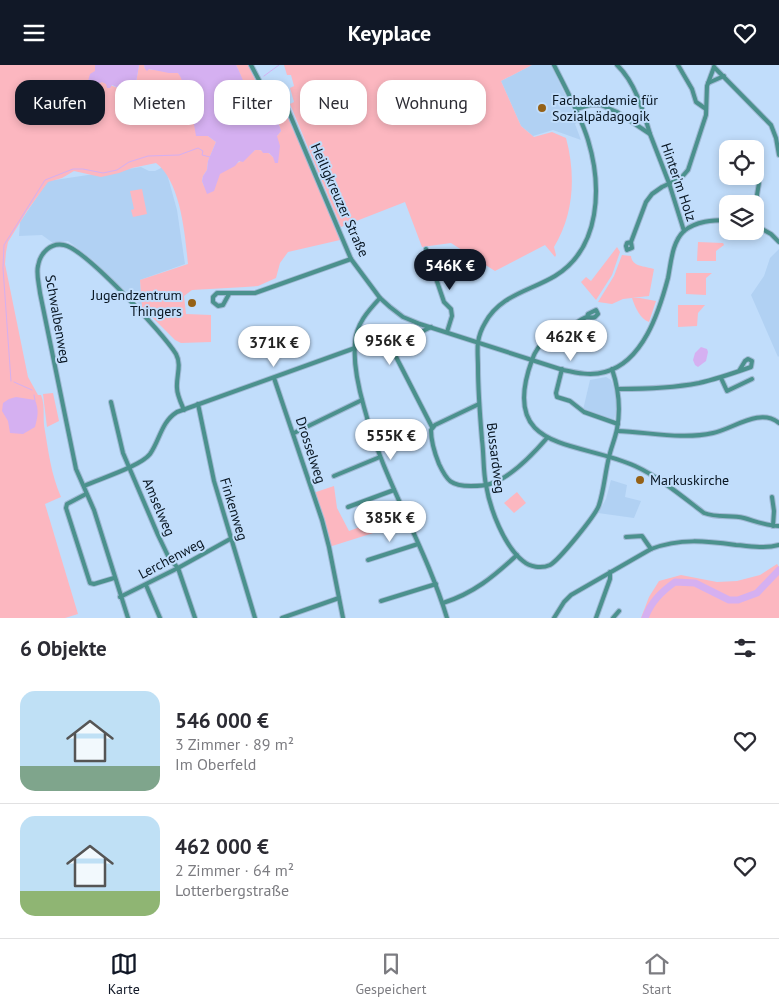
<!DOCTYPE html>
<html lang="de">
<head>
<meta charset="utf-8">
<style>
	body { margin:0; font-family:"PT Sans",sans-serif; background:#f2f2f3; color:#2b2b33; height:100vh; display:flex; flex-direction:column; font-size:19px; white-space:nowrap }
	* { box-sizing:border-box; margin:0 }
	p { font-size:16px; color:#7c7c81 }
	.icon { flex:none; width:28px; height:28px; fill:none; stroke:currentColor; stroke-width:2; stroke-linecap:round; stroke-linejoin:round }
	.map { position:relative; height:553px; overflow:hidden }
	.drawer { display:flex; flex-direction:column; background:#fff; flex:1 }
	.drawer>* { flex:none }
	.banner { position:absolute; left:15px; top:15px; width:500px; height:45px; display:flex; gap:10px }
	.controls { position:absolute; left:719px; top:75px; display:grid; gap:10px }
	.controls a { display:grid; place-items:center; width:45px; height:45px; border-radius:10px; background:#fff; box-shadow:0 2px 8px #0003; font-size:25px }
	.price { position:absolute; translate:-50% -42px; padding:0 11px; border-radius:18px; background:#fff; color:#222; font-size:16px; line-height:32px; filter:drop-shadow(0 1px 2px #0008) }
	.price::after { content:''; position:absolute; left:50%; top:30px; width:15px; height:11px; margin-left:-8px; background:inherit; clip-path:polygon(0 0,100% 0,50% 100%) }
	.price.selected { background:#111827; color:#fff }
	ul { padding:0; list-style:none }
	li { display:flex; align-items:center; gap:15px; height:125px; padding:0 20px }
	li+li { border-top:1px solid #e1e1e2 }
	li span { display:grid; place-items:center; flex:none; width:140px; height:100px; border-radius:15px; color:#555 }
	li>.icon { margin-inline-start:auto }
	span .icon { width:60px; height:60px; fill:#fffc; stroke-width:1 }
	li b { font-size:21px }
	h2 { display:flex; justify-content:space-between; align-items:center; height:60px; padding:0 20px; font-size:21px }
	.chip { padding:0 18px; border-radius:15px; background:#fff; box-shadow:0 2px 8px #0003; font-size:18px; line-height:45px }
	.chip.selected { background:#111827; color:#fff }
	header { display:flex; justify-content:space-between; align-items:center; height:65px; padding:0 20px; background:#111827; color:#fff; font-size:22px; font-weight:700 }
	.tab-bar { display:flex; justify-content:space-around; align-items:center; height:70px; border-top:1px solid #e1e1e2; background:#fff; font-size:14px; color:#7c7c81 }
	.tab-bar a { display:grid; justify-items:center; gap:2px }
	.tab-bar .selected { color:#111827 }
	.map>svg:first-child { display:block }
</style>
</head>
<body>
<header><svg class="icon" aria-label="menu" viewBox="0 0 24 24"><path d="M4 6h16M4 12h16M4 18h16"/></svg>Keyplace<svg class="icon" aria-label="heart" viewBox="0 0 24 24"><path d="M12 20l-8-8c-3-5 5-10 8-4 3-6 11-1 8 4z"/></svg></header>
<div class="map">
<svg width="779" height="553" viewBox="0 0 779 553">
	<rect width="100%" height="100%" fill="#c1ddfb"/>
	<g fill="#b1d1f3">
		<polygon points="532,0 551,0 578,57 575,59 581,75 553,65 533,71 521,61 501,16"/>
		<polygon points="164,98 177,145 185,199 140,215 142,242 93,195 68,176 53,178 42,170 19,171 20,157 48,116 141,102 149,106 155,106 161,103"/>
		<polygon points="779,184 779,291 778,292 751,230 764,211 770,193"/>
		<polygon points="606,312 611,315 616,329 616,346 614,355 583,345 590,315"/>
		<polygon points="611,415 627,420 625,432 641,436 634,453 598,448 606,434"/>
	</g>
	<g fill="#fcb7c0">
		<path d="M0,0H95L97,18L102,17L134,29L139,0H144L145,4C156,4 166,8 178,8L182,13L196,51L208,71L216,77L208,96L207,105L203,111L202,116L204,121L218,113L219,109C232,101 244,95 255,85C263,85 268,86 273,92L277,71L281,66L278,57L271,52L255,36H249C244,24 242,11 236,0H248L258,21L287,51L307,95L340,175L288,187L280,198L276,213L258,221L245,222L192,225L184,231L186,249L211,250V277L181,278L175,275L142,242L140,215L188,199C185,170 181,117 156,98L132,103L119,108L101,112L74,106L62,113L48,117L27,146L8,177L6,187L5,199L28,312L38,330H41C45,339 43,350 44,360C48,384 51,410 61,432L45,439L78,549L65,553H0Z"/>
		<path d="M284,0H532L501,16L521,61L534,72L552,67L566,73C576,110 574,149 554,182L556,190L555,192L545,180L495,206L451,178L422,182L405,137L341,162L290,39L294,37L290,23L294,21L291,10H287Z"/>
		<polygon points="142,124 147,149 133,152 131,145 134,144 130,126"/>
		<polygon points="698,177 723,178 724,180 716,186 716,196 697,196"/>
		<polygon points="617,182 620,187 612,210 596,235 581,217 586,212 591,216"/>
		<path d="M622,190L631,191C632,202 645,201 654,204L649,231L623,234L612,239L598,237L614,211Z"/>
		<polygon points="686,208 712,208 706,213 706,230 686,229"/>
		<path d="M640,233L656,236L649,257C640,254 635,242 632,233Z"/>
		<polygon points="678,240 705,240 698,248 697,261 678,262"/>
		<polygon points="53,328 59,356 47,362 43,329"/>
		<polygon points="334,421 337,443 349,466 403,446 408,457 329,482 313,428"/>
		<polygon points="517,427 526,438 514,448 504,438"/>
		<polygon points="777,499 779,502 779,553 641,553 649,532 659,516 681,510 717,517 737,516 760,510"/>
	</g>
	<g fill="#d5b0f1">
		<polygon points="95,0 139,0 134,30 112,20 110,23 107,23 106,19 102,17 95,20 89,19 88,16 90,9 95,6"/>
		<path d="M144,0H236C240,8 243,15 246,23C248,27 247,31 249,35C259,36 280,56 281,66L277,71L280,81L278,98H275L273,92L269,88H263L261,85H255L243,97L239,96L235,101L220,109L214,126L207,129L202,116L203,111L207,105L208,96L216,77L208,71H196L193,54L196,51C191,45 185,43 183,35C181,24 186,19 178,8H169L149,4L147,6L145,4Z"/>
		<polygon points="701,282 707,284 708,287 706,296 698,302 695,300 693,295 695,288"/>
		<path d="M16,332L35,335C39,345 38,351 35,362L23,369L10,368L8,356L2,346L3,338L9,334Z"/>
	</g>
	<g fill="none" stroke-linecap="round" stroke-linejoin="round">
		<g stroke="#d5b0f1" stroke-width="1">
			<polyline points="264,11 279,0"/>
			<polyline points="246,22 251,24"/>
			<polyline points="11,316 3,203 4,180 45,115 73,104 83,104 103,108 117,105 129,97 148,91 179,90 198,83 203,86 202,90 210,92"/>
			<polyline points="14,317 32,325"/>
			<polyline points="34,330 35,335"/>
		</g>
		<path stroke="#d5b0f1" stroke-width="7" d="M645,553C651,537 661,527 675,517L695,518L729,535H738L757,528L779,505"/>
		<g stroke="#a0b9d4" stroke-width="6">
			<g id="minor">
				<path d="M251,0L261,19L288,45L351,194L380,233L390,242L403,252L420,259L563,305C577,308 591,311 605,307C643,297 659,247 668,213C671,198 672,177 684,166C696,156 713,155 728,155"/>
				<path d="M554,0C566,24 580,49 588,75C602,121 601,183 555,211C530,226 500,230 485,258C482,263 479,271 478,277C477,285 478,294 478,302C478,326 480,351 482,375C484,390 483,406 486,420C490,444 504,481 523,496C530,502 541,504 550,500C559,495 596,450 599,440C604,425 605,408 609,392C611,383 615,374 617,364C621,343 619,325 612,304"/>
				<path d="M617,0C635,17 643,45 650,69"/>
				<polyline points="678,0 692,24 696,37 706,44"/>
				<polyline points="714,2 771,60 776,73 779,90"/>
				<polyline points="708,18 724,11"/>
				<polyline points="576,44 590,40 601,40 617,47 650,69 669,118 684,166"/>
				<polyline points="755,142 759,118"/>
				<polyline points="755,160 771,169 779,177"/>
				<polyline points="631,177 632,183 627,185 626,181 627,178 631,177 646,137 652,129 662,122 681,113 688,105 706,50 707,21 714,2"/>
				<polyline points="426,184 444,237 451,244 452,251 447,267"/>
				<polyline points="229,229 223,240 218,241 213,237 213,232 217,228 255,228 351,194"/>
				<path d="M380,233C368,246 356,259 355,278C353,299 358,321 364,342C383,415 425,480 447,553"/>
				<path d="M587,252L588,249L596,245L598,249L595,252C592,253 590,252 587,252C583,253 578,257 574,259C555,268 539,274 532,295C498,388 578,375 635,401C659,412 683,432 704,448C717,453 730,450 744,453C755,456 767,461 779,461"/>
				<polyline points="431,262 395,280 392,284 432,362"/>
				<polyline points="562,304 556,328 557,332 570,336 584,347 618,359"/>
				<polyline points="274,313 322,455 329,482 343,553"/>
				<polyline points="721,313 727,326 752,314"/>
				<path d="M619,324C646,324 673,323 699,318C717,314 734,308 751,302L752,296L748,294L745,296L739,306"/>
				<polyline points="111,337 123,388 158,470 169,493 178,503 195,553"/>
				<polyline points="198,339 214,416 255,553"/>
				<path d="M479,339L435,360L431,365C431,376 435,389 439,399C447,416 451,421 471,421C477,421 484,421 490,419C510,413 534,388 547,373"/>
				<path d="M617,366C649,367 682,375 713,368C733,364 760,342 779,358"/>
				<polyline points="294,368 362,335"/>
				<polyline points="334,411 380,392"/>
				<path d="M84,421C99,414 141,401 150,389C160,375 161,357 177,347L355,283"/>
				<polyline points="86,429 67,439 66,443 90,518 94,519 114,513"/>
				<polyline points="772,432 774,446 773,461"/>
				<polyline points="348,442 394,425"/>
				<polyline points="626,472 642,471 651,484"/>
				<polyline points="368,495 418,479"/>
				<polyline points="146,520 160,553"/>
				<polyline points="120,532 178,503 232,473"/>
				<polyline points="381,536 436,519"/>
				<path d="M443,538C474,528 493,512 517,490"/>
				<path d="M128,553L94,445L76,404L40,228C39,219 36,209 38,201C40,188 51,177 64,180C85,184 164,269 176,289C182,300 176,312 177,323C177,330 181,338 184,345"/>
				<polyline points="282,553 339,533"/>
				<path d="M554,553L564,537L571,530L651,484C680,473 706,476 736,480C751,481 765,484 779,480"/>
				<polyline points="596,553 610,514 610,507"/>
				<polyline points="613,553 619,546"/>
			</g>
		</g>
		<use href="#minor" stroke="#4b918d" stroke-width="4"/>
	</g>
	<g fill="#956116" stroke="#c1ddfb" stroke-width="2">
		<circle cx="542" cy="43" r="5"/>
		<circle cx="192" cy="238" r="5"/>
		<circle cx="640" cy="415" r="5"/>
	</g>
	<g text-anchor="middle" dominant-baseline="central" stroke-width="4" stroke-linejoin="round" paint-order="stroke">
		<g font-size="14" fill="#081521" stroke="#c1ddfb" text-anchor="start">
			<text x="552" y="35">Fachakademie für<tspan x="552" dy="16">Sozialpädagogik</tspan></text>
			<text x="182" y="230" text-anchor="end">Jugendzentrum<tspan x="182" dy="16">Thingers</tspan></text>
			<text x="650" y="415">Markuskirche</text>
		</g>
		<g font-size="14" fill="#081521" stroke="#c1ddfb">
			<text transform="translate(679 117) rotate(71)">Hinter'm Holz</text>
			<text transform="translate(340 135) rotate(66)">Heiligkreuzer Straße</text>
			<text transform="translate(58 254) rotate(80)">Schwalbenweg</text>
			<text transform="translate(311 385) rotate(72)">Drosselweg</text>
			<text transform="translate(496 393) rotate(83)">Bussardweg</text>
			<text transform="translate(159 442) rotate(67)">Amselweg</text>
			<text transform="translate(234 444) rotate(73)">Finkenweg</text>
			<text transform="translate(171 493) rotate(-28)">Lerchenweg</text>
		</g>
	</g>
</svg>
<div class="controls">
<a><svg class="icon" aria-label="locate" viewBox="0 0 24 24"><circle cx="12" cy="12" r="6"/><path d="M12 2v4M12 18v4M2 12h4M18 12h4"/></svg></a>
<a><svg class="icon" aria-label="layers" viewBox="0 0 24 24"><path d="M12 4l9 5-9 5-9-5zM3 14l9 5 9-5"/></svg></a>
</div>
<b class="price selected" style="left:450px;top:226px">546K €</b>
<b class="price" style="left:571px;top:297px">462K €</b>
<b class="price" style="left:390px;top:301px">956K €</b>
<b class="price" style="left:274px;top:303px">371K €</b>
<b class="price" style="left:391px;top:396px">555K €</b>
<b class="price" style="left:390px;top:478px">385K €</b>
<div class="banner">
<a class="chip selected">Kaufen</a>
<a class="chip">Mieten</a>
<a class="chip">Filter</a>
<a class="chip">Neu</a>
<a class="chip">Wohnung</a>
</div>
</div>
<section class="drawer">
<h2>6 Objekte<svg class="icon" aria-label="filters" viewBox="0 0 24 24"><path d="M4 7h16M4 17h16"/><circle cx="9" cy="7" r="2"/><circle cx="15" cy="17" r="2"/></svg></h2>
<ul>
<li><span style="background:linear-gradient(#bfe0f5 75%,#7fa58c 0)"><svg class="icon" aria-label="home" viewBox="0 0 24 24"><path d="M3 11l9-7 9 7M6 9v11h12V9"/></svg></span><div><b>546 000 €</b><p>3 Zimmer · 89 m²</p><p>Im Oberfeld</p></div><svg class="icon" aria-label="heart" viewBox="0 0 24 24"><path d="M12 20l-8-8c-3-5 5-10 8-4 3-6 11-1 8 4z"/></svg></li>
<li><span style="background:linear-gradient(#bfe0f5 75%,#8fb573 0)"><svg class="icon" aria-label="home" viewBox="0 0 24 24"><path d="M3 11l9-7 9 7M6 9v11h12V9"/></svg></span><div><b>462 000 €</b><p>2 Zimmer · 64 m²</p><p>Lotterbergstraße</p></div><svg class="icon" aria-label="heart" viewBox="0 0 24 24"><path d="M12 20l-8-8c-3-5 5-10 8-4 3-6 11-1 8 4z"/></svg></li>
</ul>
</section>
<nav class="tab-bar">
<a class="selected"><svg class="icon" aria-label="map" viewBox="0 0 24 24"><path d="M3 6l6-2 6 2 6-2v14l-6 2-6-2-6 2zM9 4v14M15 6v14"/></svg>Karte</a>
<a><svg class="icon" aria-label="saved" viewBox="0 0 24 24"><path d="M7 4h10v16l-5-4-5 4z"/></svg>Gespeichert</a>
<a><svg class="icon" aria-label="home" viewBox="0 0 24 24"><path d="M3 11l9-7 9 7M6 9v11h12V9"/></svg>Start</a>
</nav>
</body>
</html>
